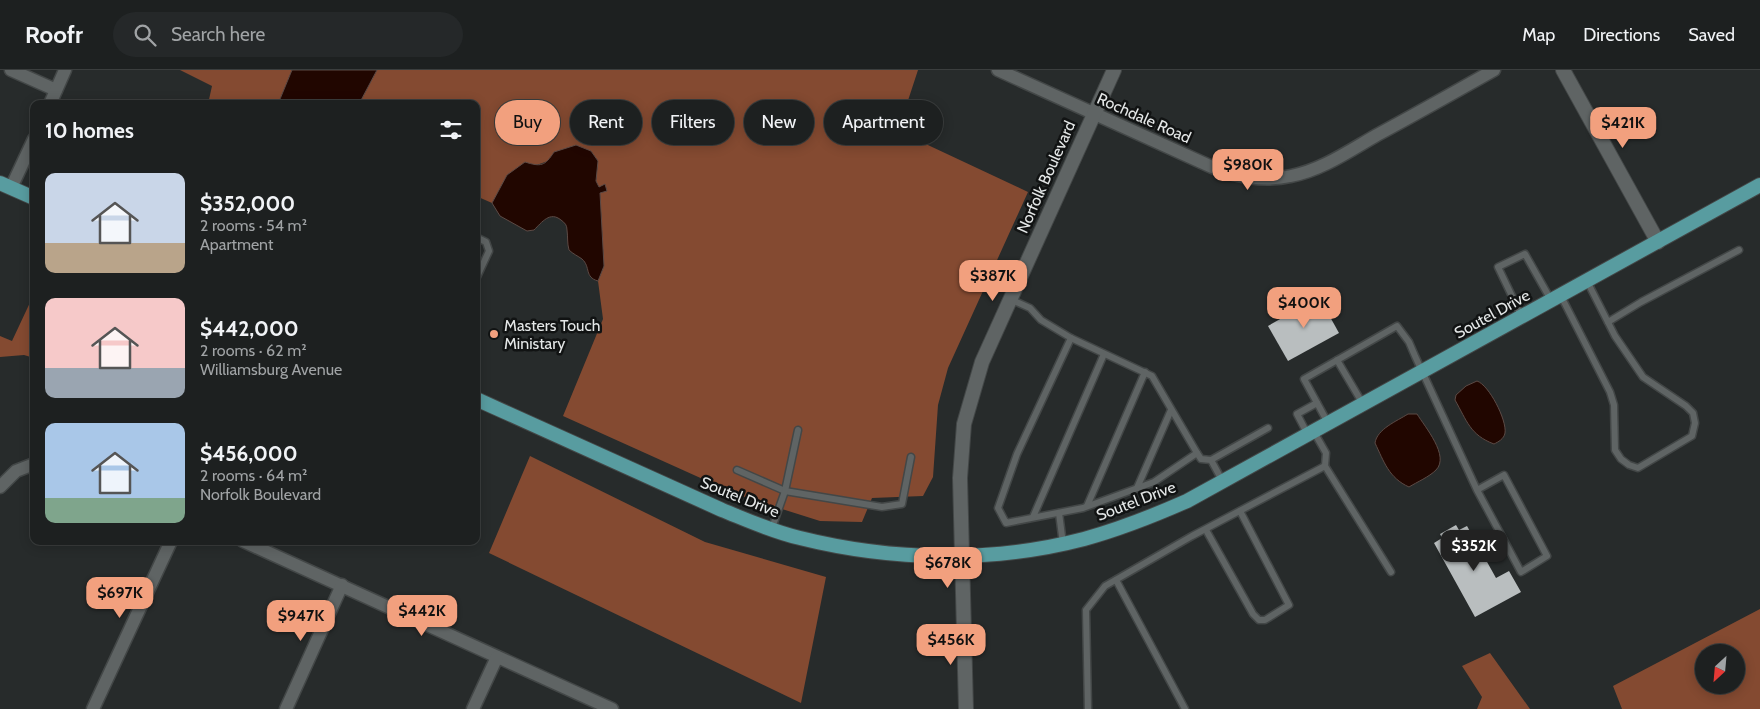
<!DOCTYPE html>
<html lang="en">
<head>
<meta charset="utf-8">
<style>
	body { margin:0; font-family:Cabin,sans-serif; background:#252829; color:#f1f3f6; height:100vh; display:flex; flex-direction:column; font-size:19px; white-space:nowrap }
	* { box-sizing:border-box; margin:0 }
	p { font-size:16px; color:#a0a3a5 }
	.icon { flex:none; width:28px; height:28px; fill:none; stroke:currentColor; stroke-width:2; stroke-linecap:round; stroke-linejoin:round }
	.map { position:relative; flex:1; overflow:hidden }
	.details { position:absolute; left:30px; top:30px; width:450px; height:445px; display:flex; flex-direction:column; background:#1d2020; border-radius:10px; box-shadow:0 2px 12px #0003,0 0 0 1px #3b3e3e }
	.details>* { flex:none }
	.top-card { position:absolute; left:495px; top:30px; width:475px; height:45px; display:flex; gap:10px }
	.needle { width:32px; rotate:206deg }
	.controls { position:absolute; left:1695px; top:574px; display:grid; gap:10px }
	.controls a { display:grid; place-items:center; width:50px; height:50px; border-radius:50%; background:#1d2020; box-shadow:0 2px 12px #0003,0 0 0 1px #3b3e3e; font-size:25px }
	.price { position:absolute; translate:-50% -42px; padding:0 11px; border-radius:10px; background:#f2a07e; color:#111; font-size:16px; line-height:32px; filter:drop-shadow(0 1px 2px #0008) }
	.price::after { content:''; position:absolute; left:50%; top:30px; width:15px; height:11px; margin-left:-8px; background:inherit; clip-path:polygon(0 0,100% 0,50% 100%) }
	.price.current { background:#222; color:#fff }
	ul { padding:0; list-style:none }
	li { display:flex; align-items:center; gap:15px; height:125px; padding:0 15px }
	li span { display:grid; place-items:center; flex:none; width:140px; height:100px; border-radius:10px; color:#555 }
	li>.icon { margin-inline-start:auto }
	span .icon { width:60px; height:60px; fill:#fffc; stroke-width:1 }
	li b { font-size:21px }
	h2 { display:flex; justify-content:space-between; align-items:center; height:60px; padding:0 15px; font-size:21px }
	.chip { padding:0 18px; border-radius:22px; background:#1d2020; box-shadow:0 2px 12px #0003,0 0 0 1px #3b3e3e; font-size:18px; line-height:45px }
	.chip.current { background:#f2a07e; color:#111 }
	header { display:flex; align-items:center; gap:30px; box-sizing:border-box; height:70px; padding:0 25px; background:#1d2020; border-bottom:1px solid #3b3e3e }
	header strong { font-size:24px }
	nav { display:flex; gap:28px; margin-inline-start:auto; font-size:18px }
	.search { width:350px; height:45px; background:#252829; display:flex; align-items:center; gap:12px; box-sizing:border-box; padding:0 18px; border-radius:28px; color:#a0a3a5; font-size:19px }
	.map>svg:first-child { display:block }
</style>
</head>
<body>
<header>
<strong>Roofr</strong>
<div class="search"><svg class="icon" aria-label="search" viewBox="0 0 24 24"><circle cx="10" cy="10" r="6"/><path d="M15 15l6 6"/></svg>Search here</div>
<nav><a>Map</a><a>Directions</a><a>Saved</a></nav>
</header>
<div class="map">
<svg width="1760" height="639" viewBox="0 0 1760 639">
	<rect width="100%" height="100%" fill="#272b2b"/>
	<g fill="#844a31" fill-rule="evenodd">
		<polygon points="180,0 292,0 278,34 208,34 212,16"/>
		<polygon points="377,0 918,0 898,61 1028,122 948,298 938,335 933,407 923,426 872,428 862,452 820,451 763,433 736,424 563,346 603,249 598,211 604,196 600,123 607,120 599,117 596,111 598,91 591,81 548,91 507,105 492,133 476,126 476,34 359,34"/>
		<polygon points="34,224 34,288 24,285 0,287 0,266 12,271"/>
		<polygon points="530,386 705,472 826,507 801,633 489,483"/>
		<path d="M1760,539V639H1622L1613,616ZM1704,582H1736V615H1704Z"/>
		<polygon points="1490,583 1530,639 1477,639 1482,627 1462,596"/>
	</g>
	<g fill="#210600" stroke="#5c4a45">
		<polygon points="292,0 377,0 359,34 278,34"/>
		<path d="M576,75L591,81L598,91L596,111L599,117L605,114L607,121L600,123L604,196L598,211C584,207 591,197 582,189C578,186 573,184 569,180C567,173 568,167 567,160C567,155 565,153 561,150C550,141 542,152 534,160L527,161L500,146L492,133L507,105L525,92C541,97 545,96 554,82Z"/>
		<path d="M1477,311C1489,315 1507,350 1505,363C1504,369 1498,372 1494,374C1470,365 1467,351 1455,330L1456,325L1466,316Z"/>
		<path d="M1408,344H1417C1425,357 1450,386 1436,400C1429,407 1417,412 1409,417C1389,408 1384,392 1375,373C1377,359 1397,351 1408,344Z"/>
	</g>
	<g fill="#b9bebf">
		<polygon points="1319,227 1339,263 1288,291 1268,256"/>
		<polygon points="1456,455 1459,460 1467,456 1496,508 1509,501 1521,522 1475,547 1434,473 1442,468 1440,464"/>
	</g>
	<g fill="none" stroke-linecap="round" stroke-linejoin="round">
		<g stroke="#434747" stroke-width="9">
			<g id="service">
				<polyline points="476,167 486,172 489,181 476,209"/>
				<polyline points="1561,226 1610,322 1614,335 1615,380 1621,389 1629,395 1638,398 1692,366 1695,353 1693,343 1686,336 1643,307 1615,266 1587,211"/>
				<polyline points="1010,229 1030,238 1041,250 1071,268 1017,384 998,438 1006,453 1083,438 1154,412 1197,383 1201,389 1211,390 1223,412"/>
				<polyline points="1522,247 1498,197 1525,184 1551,230"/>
				<polyline points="1608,252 1641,232 1739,180"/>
				<polyline points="1071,268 1152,306 1197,383"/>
				<polyline points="1337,290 1363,334"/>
				<polyline points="1328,353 1304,309 1397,256 1409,272 1415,286 1477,420 1504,405 1547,486 1521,502 1477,420"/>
				<polyline points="1314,362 1326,383 1325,396"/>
				<polyline points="1308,365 1297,344 1317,333"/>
				<polyline points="1211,390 1268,358"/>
				<polyline points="737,400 785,421 882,437 902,434 911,387"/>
				<polyline points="1137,418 1171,340"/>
				<polyline points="1087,436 1145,302"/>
				<polyline points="1059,443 1063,474"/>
				<polyline points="1033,447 1104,284"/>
				<polyline points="772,458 785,421 798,360"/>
				<polyline points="1206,460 1253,544 1259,550 1265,550 1289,535 1240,441"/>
				<polyline points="1116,510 1185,639"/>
				<polyline points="1088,639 1086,540 1105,516 1192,466 1325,396 1391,502"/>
			</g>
		</g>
		<g stroke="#434747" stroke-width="15">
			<g id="minor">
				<polyline points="11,0 56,20"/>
				<path d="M998,0L1212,97C1238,107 1263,112 1291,106C1322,100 1349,81 1377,65C1416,44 1455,22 1494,0"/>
				<polyline points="50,34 65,0"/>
				<polyline points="11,118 34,69"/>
				<polyline points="0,417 16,401 34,394"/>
				<polyline points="243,471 612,639"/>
				<polyline points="93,639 171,471"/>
				<polyline points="286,639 342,515"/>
				<polyline points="473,639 497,587"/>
			</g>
		</g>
		<g stroke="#434747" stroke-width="16">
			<g id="tertiary">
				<polyline points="1563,0 1658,172"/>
				<polyline points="966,639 960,408 964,354 982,292 1114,0"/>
			</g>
		</g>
		<g stroke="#434747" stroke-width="16">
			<g id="primary">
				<polyline points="0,113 34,128"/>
				<path d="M476,329L722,440C747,450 773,462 800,468C892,491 992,493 1084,469C1120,459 1153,446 1187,431L1760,115"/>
			</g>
		</g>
		<use href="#service" stroke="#5f6464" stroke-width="6"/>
		<use href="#minor" stroke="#5f6464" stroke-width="12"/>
		<use href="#tertiary" stroke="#5f6464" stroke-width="14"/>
		<use href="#primary" stroke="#589ca0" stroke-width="14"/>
	</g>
	<circle fill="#f2a07e" stroke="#111313" stroke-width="2" cx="494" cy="264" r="5"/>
	<g text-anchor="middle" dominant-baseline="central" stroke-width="5" stroke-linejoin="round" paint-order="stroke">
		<g font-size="16" fill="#e4e7e7" stroke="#111313">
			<text transform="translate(1144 48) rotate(24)">Rochdale Road</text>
			<text transform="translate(1046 107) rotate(-66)">Norfolk Boulevard</text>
			<text transform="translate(1492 244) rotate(-29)">Soutel Drive</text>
			<text transform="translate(740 427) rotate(22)">Soutel Drive</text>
			<text transform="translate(1136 431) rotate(-21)">Soutel Drive</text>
		</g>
		<g font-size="16" fill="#e4e7e7" stroke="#111313" text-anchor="start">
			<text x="504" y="255">Masters Touch<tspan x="504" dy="18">Ministary</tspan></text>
		</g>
	</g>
</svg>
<div class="controls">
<a><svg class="needle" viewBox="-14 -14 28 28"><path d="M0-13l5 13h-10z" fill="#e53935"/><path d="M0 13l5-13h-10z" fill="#a0a3a5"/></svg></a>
</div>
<b class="price" style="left:1623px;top:79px">$421K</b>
<b class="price" style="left:1248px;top:121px">$980K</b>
<b class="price" style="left:993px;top:232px">$387K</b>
<b class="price" style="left:1304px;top:259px">$400K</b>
<b class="price current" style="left:1474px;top:502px">$352K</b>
<b class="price" style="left:948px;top:519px">$678K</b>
<b class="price" style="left:120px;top:549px">$697K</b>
<b class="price" style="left:422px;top:567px">$442K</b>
<b class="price" style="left:301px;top:572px">$947K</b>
<b class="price" style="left:951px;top:596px">$456K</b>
<div class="top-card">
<a class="chip current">Buy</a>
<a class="chip">Rent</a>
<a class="chip">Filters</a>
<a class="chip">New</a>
<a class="chip">Apartment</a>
</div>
<section class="details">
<h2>10 homes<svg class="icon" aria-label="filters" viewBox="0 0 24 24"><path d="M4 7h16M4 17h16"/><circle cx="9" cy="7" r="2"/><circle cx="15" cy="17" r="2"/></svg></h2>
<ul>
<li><span style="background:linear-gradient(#c9d6e8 70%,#b9a48a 0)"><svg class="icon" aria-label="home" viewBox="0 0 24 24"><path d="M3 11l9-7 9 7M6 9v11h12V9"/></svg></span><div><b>$352,000</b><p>2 rooms · 54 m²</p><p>Apartment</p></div></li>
<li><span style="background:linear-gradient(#f6c9c9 70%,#9aa5b1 0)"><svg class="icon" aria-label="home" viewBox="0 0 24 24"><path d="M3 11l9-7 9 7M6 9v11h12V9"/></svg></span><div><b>$442,000</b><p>2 rooms · 62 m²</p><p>Williamsburg Avenue</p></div></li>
<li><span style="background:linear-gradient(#a9c7e8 75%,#7fa58c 0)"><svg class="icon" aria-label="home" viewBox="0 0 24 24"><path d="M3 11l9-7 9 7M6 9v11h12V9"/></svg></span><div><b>$456,000</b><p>2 rooms · 64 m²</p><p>Norfolk Boulevard</p></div></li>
</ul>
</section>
</div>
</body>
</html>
